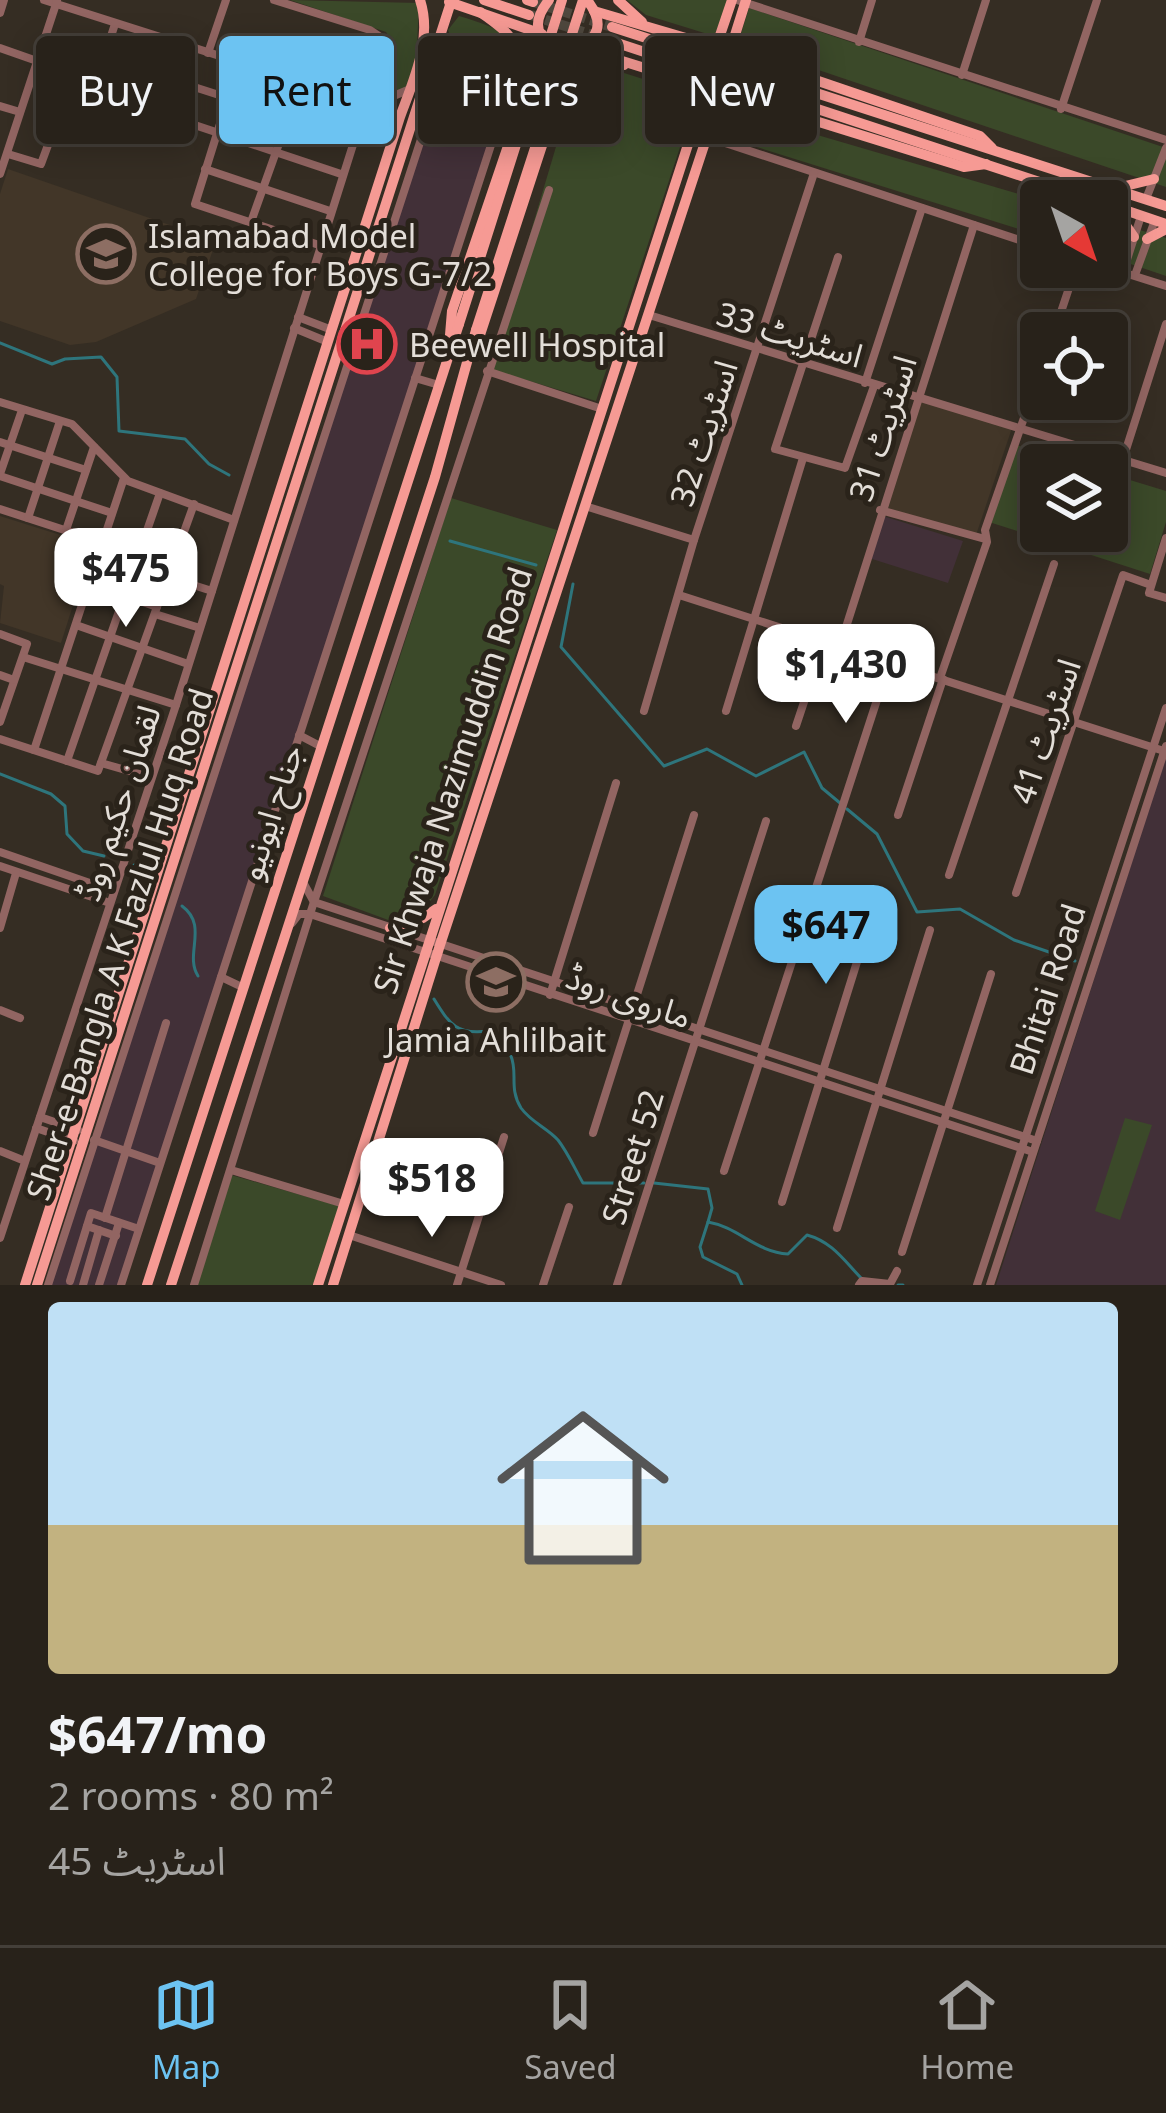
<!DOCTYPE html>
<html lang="en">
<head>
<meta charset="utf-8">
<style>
	body { margin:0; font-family:"Noto Sans","Noto Sans Arabic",sans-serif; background:#342f27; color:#f1f3f6; height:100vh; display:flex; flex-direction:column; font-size:45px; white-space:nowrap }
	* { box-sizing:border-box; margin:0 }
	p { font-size:39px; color:#a5a4a2 }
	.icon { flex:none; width:66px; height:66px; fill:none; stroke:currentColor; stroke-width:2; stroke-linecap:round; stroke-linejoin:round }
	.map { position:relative; height:1285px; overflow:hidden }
	.details { display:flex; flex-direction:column; background:#28221a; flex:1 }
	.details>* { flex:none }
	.banner { position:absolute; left:36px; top:36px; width:1095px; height:108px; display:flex; gap:24px }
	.needle { width:78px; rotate:140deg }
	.controls { position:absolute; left:1020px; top:180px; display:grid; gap:24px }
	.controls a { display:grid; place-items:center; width:108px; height:108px; border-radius:12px; background:#28221a; box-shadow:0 6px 30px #0003,0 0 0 3px #443f39; font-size:60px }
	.price { position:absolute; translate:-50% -102px; padding:0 27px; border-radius:24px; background:#fff; color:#222; font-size:39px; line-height:78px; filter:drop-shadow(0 3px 6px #0008) }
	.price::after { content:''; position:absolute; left:50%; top:72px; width:36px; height:27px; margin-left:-18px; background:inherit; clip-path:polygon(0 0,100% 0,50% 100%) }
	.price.on { background:#6cc3f2; color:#111 }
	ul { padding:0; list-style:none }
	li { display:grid; align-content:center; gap:24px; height:636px; padding:0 48px }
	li+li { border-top:3px solid #443f39 }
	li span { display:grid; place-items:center; height:372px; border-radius:12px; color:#555 }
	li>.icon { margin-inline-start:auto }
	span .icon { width:216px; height:216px; fill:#fffc; stroke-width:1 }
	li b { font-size:51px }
	.tag { padding:0 42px; border-radius:12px; background:#28221a; box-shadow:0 6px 30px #0003,0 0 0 3px #443f39; font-size:42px; line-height:108px }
	.tag.on { background:#6cc3f2; color:#111 }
	.dock { display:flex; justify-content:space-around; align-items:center; height:168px; border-top:3px solid #443f39; background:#28221a; font-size:33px; color:#a5a4a2 }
	.dock a { display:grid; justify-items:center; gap:6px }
	.dock .on { color:#6cc3f2 }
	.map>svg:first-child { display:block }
</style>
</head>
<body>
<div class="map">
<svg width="1166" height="1285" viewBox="0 0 1166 1285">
	<rect width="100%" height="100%" fill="#352d23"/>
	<g fill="#423038">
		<polygon points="439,84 504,105 120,1285 48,1285"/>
		<polygon points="883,516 963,541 948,583 869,558"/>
		<polygon points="1166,755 1166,1285 996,1285"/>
	</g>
	<g fill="#423628">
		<polygon points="8,169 216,241 196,299 96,342 70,345 0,321 0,194"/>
		<polygon points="918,400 1012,428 975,538 885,509"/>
		<polygon points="0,516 92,545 61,643 0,623 4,586 0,584"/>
	</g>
	<g fill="#3b4929">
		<polygon points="290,0 419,3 416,66 404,92 390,98 376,94 390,38 386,32"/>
		<polygon points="627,0 726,0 730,1 714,36 646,15"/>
		<polygon points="749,8 1166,148 1166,187 738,43"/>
		<path d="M459,16C502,29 526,37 516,88L509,73L456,51L448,30Z"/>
		<polygon points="606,73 624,73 697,96 596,401 490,369 566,113 591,78"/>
		<polygon points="725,108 1043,201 1041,236 715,134"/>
		<polygon points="1107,220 1166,238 1166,276 1107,256"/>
		<polygon points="1016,445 1081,465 1041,465 1041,531 1107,531 1107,473 1166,491 1166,522 1150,574 989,522"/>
		<polygon points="451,498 557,530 435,895 419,915 391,921 323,896"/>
		<polygon points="1125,1118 1152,1125 1120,1220 1095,1211"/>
		<polygon points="231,1175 339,1206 314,1285 197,1285"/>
	</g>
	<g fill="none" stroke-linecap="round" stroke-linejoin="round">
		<g stroke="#2e757c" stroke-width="3">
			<polyline points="0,343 52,364 65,359 101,357 117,377 119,431 185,439 209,464 229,475"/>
			<polyline points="450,541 536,565"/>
			<polyline points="573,584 561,647 664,766 707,749 756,776 804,752 822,788 840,803"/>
			<polyline points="0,774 51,794 65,806 67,834 83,851 104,856"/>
			<polyline points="847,809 877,834 917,912 960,909 1014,940 1075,961"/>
			<polyline points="134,865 144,869"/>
			<path d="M182,906C209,926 184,954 198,976"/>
			<path d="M434,999C450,1025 457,1035 488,1031C531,1061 503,1079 521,1108C531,1122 547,1128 558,1140C568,1153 575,1169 583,1183H644"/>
			<path d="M654,1183L708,1189L712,1208L708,1222C738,1227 756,1252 788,1254L807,1235C833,1242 845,1262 863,1280"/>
			<polyline points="708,1222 700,1247 703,1257 737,1274 742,1285"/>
			<polyline points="898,1285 903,1285"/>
		</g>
		<g stroke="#4f483e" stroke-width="10" stroke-dasharray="10 5" stroke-linecap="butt">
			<polyline points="533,2 612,27"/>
			<polyline points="531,15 608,40"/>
		</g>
		<g stroke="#926562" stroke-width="8">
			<polyline points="44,0 374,105 400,117"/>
			<polyline points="737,0 1166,140"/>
			<polyline points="0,13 4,0"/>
			<polyline points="45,37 105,55"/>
			<polyline points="859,42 872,0"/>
			<polyline points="0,48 37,61"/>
			<polyline points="208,53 226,0"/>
			<polyline points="104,58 353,138"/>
			<polyline points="239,63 195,204 319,245"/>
			<polyline points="962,75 986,0"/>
			<polyline points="67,100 74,87 93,91 341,174"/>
			<polyline points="90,100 115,24"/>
			<polyline points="375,104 424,83"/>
			<polyline points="0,106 20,112"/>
			<polyline points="1061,109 1097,0"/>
			<polyline points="153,112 175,42"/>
			<polyline points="692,132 1041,247"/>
			<polyline points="8,154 41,164 55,126"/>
			<polyline points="205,169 330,211"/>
			<polyline points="0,174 57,1"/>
			<polyline points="1146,199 1166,148"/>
			<polyline points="251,222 301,82"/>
			<polyline points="838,257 775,449 845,468 874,386"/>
			<polyline points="1106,267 1166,286"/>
			<polyline points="1123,272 1141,216"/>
			<polyline points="1135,275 1155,220"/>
			<polyline points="649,315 1166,473"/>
			<polyline points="298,317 332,330"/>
			<polyline points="294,328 328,342"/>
			<polyline points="1054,333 1076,267"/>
			<polyline points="487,371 602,409"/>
			<polyline points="415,378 439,385"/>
			<polyline points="865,383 922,208"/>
			<polyline points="0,402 72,424 128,481 234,520"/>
			<polyline points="0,442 86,470"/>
			<polyline points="1123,459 1166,324"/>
			<polyline points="0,474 22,410"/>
			<polyline points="0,476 112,513"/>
			<polyline points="585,506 694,540"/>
			<polyline points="0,509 172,565"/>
			<polyline points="880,510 985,539"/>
			<polyline points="28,518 60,421"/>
			<polyline points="66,530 94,447"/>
			<polyline points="1166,538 1149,593 1166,598"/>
			<polyline points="168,577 212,591"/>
			<polyline points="89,583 157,607"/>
			<polyline points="679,595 1164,751"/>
			<polyline points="155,614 200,628"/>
			<polyline points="76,625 188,664"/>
			<polyline points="0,634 27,644 0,722"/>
			<polyline points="840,646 974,225"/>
			<polyline points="23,657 176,705"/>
			<polyline points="0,675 14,680"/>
			<polyline points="940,678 987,542 985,530 1041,369"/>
			<polyline points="644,711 694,540 814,173"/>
			<polyline points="726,711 803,458"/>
			<polyline points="796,726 824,642"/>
			<polyline points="299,735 320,746"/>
			<polyline points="0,739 98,771 194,504"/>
			<polyline points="34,750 124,478"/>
			<polyline points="67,761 160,493"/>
			<polyline points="101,763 150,777"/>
			<polyline points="898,815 943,679"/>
			<polyline points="0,852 113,891"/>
			<polyline points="0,866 110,903"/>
			<polyline points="949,875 1054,564"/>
			<polyline points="304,884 314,902 1037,1141"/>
			<polyline points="1016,893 1123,575 1151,585"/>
			<polyline points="292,923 299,914 310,914 1033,1152"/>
			<polyline points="0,928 16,873"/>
			<polyline points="221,977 242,987"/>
			<polyline points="550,995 616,783"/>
			<polyline points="0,1010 20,1018"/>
			<polyline points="40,1117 78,1130"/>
			<polyline points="36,1128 74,1141"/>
			<polyline points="593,1133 694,815"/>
			<polyline points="94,1140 160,1163"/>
			<polyline points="0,1151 25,1161"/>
			<polyline points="231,1170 344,1204"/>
			<polyline points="724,1171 889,663"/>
			<polyline points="782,1202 871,917"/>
			<polyline points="105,1218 166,1023"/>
			<polyline points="87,1226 116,1236"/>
			<polyline points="837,1228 930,930"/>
			<polyline points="349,1235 501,1285"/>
			<polyline points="0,1238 176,705 382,53 382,38 370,30 274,0"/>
			<polyline points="902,1252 991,974"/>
			<polyline points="70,1281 91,1213 139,1229"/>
			<polyline points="48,1285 439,84 449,54 441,32"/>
			<polyline points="83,1285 99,1230"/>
			<polyline points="99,1285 119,1223"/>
			<polyline points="121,1285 504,105"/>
			<polyline points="194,1285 310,914 549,190"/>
			<polyline points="457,1285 504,1137"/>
			<polyline points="543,1285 569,1207"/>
			<polyline points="617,1285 766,821"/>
			<polyline points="859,1285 862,1281 890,1284 897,1271"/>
			<polyline points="977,1285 1166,708"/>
			<polyline points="990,1285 1166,746"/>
		</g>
		<g stroke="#f69a94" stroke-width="10">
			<polyline points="484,0 529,15"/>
			<polyline points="527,0 533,2"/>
			<path d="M549,0C500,62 635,62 587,0"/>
			<polyline points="618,0 642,22"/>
			<polyline points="449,2 542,34"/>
			<polyline points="594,11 730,51 980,136 992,148"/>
			<path d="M480,12C517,37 525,50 519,95"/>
			<polyline points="612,27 1166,206"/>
			<polyline points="608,40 1097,201"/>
			<polyline points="577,47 964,167 986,164"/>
			<polyline points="716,47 732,0"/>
			<polyline points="730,51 746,0"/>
			<path d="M559,114C576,84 586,62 624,65"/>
			<polyline points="1117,188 1154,179"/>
			<polyline points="1107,204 1166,224"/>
			<polyline points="1116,211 1134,237"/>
			<polyline points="1147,239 1166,229"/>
			<polyline points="450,335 452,311 545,37"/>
			<polyline points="478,341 574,48"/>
			<polyline points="390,928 423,918 436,909"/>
			<path d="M25,1285L400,117C413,81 433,39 420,0"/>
			<polyline points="37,1285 451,2"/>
			<polyline points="147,1285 459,324"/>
			<polyline points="171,1285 435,477 476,330"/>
			<polyline points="318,1285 707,86"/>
			<polyline points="333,1285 440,945 722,91"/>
		</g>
		<g stroke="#f69a94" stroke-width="10">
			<polyline points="459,324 562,0"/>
			<polyline points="476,330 583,0"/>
		</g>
	</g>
	<defs>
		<g id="university-ring" transform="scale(3)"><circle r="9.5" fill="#2a231a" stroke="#8d6e63" stroke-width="1.5"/><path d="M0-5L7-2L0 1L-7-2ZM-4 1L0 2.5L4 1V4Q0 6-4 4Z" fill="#8d6e63"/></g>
		<g id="hospital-ring" transform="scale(3)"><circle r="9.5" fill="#2a231a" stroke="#e0444e" stroke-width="1.5"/><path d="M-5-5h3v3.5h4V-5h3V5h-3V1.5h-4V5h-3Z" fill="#e0444e"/></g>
	</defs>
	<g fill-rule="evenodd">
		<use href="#university-ring" x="106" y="254"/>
		<use href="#hospital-ring" x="367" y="344"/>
		<use href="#university-ring" x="496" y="982"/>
	</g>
	<g text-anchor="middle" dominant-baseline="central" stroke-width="10" stroke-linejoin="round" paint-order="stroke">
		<g font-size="33" fill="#e3ded8" stroke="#2a231a" text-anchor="start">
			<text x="148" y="235">Islamabad Model<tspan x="148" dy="38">College for Boys G-7/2</tspan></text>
			<text x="409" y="344">Beewell Hospital</text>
			<text x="496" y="1039" text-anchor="middle">Jamia Ahlilbait</text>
		</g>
		<g font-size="33" fill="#e3ded8" stroke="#2a231a">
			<text transform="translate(790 334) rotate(17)">اسٹریٹ 33</text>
			<text transform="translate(882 428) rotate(-72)">اسٹریٹ 31</text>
			<text transform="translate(703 433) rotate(-72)">اسٹریٹ 32</text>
			<text transform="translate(1045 731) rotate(-71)">اسٹریٹ 41</text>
			<text transform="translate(452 780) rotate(-72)">Sir Khwaja Nazimuddin Road</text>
			<text transform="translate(118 803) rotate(-72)">لقمان حکیم روڈ</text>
			<text transform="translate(270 812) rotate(-72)">جناح ایونیو</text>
			<text transform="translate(119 944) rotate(-72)">Sher-e-Bangla A K Fazlul Huq Road</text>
			<text transform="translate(1047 989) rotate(-72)">Bhitai Road</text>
			<text transform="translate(629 996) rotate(19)">ماروی روڈ</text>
			<text transform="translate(632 1157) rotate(-73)">Street 52</text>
		</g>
	</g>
</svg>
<div class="controls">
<a><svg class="needle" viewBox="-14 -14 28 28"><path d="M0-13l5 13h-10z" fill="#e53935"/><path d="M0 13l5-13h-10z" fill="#a5a4a2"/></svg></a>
<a><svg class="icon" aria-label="locate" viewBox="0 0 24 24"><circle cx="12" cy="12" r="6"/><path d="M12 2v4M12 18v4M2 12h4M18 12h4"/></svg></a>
<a><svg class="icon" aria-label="layers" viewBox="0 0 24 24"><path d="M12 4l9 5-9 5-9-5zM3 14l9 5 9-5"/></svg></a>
</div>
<b class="price" style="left:126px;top:630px">$475</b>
<b class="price" style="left:846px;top:726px">$1,430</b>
<b class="price on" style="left:826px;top:987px">$647</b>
<b class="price" style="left:432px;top:1240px">$518</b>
<div class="banner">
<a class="tag">Buy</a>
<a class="tag on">Rent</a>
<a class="tag">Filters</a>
<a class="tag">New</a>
</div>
</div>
<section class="details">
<ul>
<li><span style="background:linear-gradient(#bfe0f5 60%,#c2b280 0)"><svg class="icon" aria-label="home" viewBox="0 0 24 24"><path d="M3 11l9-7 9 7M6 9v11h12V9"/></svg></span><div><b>$647/mo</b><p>2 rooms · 80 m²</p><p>اسٹریٹ 45</p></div></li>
</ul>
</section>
<nav class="dock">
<a class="on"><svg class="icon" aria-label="map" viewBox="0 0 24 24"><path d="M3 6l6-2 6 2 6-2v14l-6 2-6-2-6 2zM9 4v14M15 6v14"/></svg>Map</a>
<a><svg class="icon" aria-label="saved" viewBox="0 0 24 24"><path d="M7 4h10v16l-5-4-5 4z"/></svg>Saved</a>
<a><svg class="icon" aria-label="home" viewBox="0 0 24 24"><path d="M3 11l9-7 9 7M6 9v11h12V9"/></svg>Home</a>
</nav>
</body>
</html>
